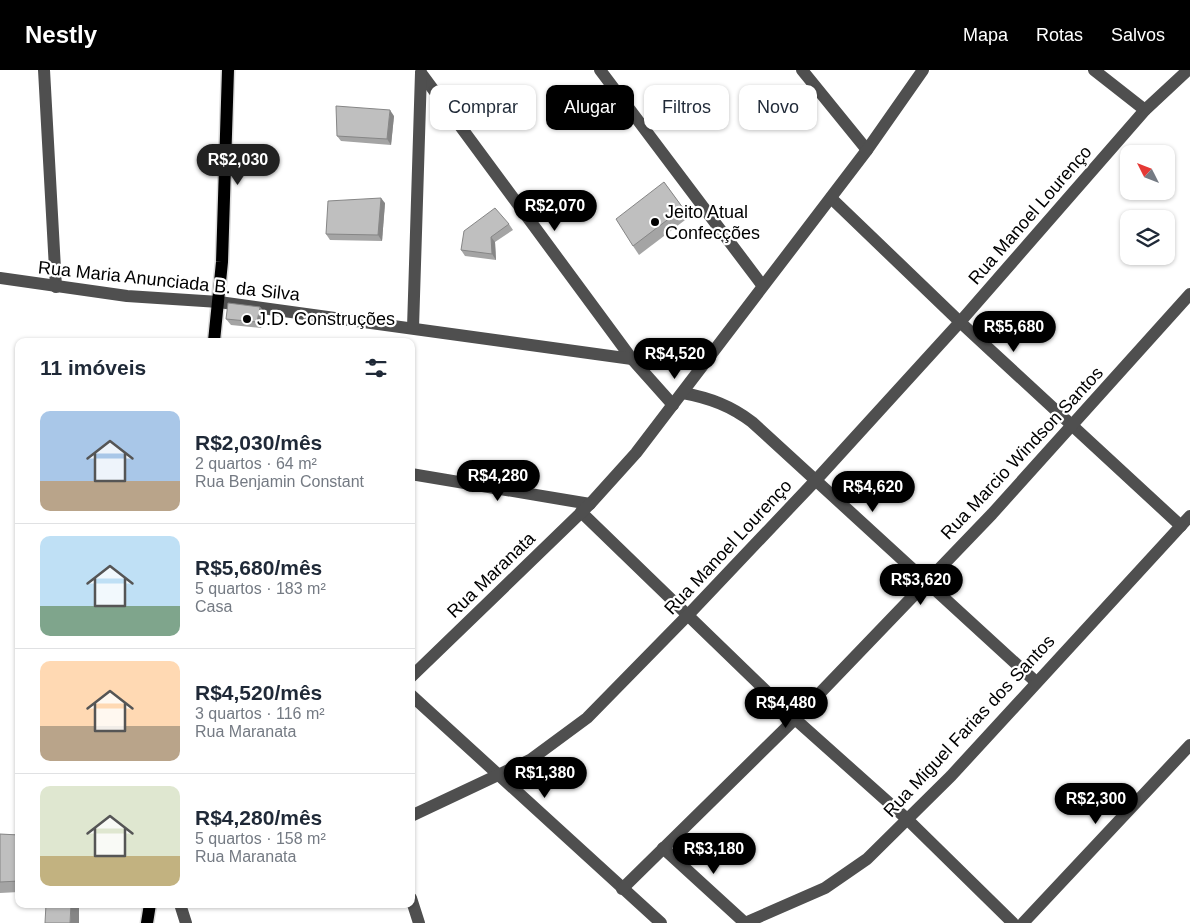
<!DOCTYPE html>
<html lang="pt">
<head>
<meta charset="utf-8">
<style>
	body { margin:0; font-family:Arial,sans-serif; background:#f6f6f7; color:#1f2937; height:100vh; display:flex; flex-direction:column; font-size:19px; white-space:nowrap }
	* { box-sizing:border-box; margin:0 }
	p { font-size:16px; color:#747a83 }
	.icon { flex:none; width:28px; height:28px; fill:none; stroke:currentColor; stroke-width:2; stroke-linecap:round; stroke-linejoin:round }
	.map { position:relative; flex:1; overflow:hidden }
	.sheet { position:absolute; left:15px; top:268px; width:400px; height:570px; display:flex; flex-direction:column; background:#fff; border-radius:10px; box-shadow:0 1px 4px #0004 }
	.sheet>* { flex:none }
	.banner { position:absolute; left:430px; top:15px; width:475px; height:45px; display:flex; gap:10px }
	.needle { width:32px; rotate:312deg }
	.fabs { position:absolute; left:1120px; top:75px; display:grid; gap:10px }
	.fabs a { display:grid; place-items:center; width:55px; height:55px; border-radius:10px; background:#fff; box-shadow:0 1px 4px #0004; font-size:25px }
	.price { position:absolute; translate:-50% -42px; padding:0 11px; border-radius:18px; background:#000; color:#fff; font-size:16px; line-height:32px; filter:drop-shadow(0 1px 2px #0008) }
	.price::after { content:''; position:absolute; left:50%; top:30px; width:15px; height:11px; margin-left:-8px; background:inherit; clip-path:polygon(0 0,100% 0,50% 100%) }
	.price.on { background:#222; color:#fff }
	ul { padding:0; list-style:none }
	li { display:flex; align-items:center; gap:15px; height:125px; padding:0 25px }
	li+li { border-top:1px solid #e0e1e3 }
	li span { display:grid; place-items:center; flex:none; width:140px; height:100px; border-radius:10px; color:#555 }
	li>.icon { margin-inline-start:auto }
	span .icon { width:60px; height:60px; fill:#fffc; stroke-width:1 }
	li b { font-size:21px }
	h2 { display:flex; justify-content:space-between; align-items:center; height:60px; padding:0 25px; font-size:21px }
	.tag { padding:0 18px; border-radius:10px; background:#fff; box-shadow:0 1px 4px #0004; font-size:18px; line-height:45px }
	.tag.on { background:#000; color:#fff }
	header { display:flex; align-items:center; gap:30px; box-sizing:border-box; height:70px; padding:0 25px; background:#000; color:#fff }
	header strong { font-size:24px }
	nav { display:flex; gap:28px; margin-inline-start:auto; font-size:18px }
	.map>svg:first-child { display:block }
</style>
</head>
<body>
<header>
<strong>Nestly</strong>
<nav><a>Mapa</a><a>Rotas</a><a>Salvos</a></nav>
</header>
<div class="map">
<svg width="1190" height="853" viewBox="0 0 1190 853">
	<rect width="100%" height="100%" fill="#fff"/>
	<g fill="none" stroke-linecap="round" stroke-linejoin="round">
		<g stroke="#dbdbdb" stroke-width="15">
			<g id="major">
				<polyline points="214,271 222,192 228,0"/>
				<polyline points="147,853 150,834"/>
			</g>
		</g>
		<g stroke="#4f4f4f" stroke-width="12">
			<polyline points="44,0 56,217"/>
			<polyline points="600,0 762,215"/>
			<polyline points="802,0 867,80"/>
			<polyline points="1094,0 1145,40"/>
			<polyline points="421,3 632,289 673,335"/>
			<polyline points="831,128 960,252 1181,456"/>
			<polyline points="0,208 127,226 219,232 632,289"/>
			<polyline points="413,258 421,3"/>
			<path d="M683,323C710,328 731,336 752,352L1036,612"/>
			<polyline points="411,404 590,434"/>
			<polyline points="581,442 795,649 907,749 1013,853"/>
			<polyline points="411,607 590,434 636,383 867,80 923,0"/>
			<polyline points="411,625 661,853"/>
			<polyline points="411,746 530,690 587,648 688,545 816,410 960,252 1145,40 1188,0"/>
			<polyline points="663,778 745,853"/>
			<polyline points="622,819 795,649 992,444 1190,224"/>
			<polyline points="411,828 419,853"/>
			<polyline points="180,834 186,853"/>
			<polyline points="745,853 825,818 867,789 951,706 1190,446"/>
			<polyline points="1023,853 1190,675"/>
		</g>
		<use href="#major" stroke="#000" stroke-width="12"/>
	</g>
	<g fill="#a4a4a4">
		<polygon points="394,46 391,75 341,71 337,66"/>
		<polygon points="664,112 689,147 639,185 633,176"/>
		<polygon points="385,133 382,171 330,170 326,164"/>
		<polygon points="509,154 513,160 495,172 496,190 465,186 461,180"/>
		<polygon points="260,237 265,243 261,258 231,255 226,249"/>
		<polygon points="0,764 19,765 19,822 0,823"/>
	</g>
	<g fill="#868686">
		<polygon points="390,40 394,46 391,75 387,69"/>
		<polygon points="381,128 385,133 382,171 378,165"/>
		<polygon points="491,167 495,172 496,190 492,184"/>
		<polygon points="260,237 265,243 261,258 257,252"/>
		<polygon points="71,834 79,834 79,853 70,853"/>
	</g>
	<g fill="#bfbfbf" stroke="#868686">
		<polygon points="336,36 390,40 387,69 337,66"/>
		<polygon points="664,112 683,138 633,176 616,149"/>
		<polygon points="381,128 378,165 326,164 328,131"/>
		<polygon points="495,138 509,154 491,167 492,184 461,180 464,161"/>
		<polygon points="228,233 260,237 257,252 226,249"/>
		<polygon points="0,764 19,765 19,811 0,812"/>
		<polygon points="46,834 71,834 70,853 45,853"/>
	</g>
	<g fill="#000" stroke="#fff" stroke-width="2">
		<circle cx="655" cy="152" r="5"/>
		<circle cx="247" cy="249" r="5"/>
	</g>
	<g text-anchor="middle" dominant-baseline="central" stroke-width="4.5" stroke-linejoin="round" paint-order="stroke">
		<g font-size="18" fill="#000" stroke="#fff" text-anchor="start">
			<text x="665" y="142">Jeito Atual<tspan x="665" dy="21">Confecções</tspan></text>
			<text x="257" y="249">J.D. Construções</text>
		</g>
		<g font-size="18" fill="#000" stroke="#fff">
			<text transform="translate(1030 145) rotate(-49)">Rua Manoel Lourenço</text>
			<text transform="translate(169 211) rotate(6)">Rua Maria Anunciada B. da Silva</text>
			<text transform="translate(1022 383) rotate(-47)">Rua Marcio Windson Santos</text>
			<text transform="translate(728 477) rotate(-47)">Rua Manoel Lourenço</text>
			<text transform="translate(491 505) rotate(-44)">Rua Maranata</text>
			<text transform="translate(969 656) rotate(-47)">Rua Miguel Farias dos Santos</text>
		</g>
	</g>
</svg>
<div class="fabs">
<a><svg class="needle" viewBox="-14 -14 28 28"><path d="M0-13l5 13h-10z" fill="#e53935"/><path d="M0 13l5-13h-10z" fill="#747a83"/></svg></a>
<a><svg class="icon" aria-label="layers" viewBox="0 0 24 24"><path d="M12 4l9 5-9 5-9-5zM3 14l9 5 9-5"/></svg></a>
</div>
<b class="price on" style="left:238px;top:116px">R$2,030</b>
<b class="price" style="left:555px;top:162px">R$2,070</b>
<b class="price" style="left:1014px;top:283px">R$5,680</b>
<b class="price" style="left:675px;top:310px">R$4,520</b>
<b class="price" style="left:498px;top:432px">R$4,280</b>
<b class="price" style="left:873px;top:443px">R$4,620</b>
<b class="price" style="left:921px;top:536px">R$3,620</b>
<b class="price" style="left:786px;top:659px">R$4,480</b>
<b class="price" style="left:545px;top:729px">R$1,380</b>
<b class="price" style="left:1096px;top:755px">R$2,300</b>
<b class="price" style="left:714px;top:805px">R$3,180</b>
<div class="banner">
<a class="tag">Comprar</a>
<a class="tag on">Alugar</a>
<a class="tag">Filtros</a>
<a class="tag">Novo</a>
</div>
<section class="sheet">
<h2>11 imóveis<svg class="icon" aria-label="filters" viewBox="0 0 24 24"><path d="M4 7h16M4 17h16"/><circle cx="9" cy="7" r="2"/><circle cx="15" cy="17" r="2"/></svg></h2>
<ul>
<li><span style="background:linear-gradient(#a9c7e8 70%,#b9a48a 0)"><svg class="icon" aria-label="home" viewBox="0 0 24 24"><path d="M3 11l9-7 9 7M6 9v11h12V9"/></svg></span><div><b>R$2,030/mês</b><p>2 quartos · 64 m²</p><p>Rua Benjamin Constant</p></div></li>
<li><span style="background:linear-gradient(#bfe0f5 70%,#7fa58c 0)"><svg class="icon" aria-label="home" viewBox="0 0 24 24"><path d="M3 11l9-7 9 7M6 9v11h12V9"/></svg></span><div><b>R$5,680/mês</b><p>5 quartos · 183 m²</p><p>Casa</p></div></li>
<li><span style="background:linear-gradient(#ffd9b3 65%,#b9a48a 0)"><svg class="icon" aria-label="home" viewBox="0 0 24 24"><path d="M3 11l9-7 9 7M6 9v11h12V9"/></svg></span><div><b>R$4,520/mês</b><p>3 quartos · 116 m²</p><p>Rua Maranata</p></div></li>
<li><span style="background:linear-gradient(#dfe7d0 70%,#c2b280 0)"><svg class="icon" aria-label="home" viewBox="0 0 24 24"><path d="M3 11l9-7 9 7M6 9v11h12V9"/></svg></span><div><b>R$4,280/mês</b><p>5 quartos · 158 m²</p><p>Rua Maranata</p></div></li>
</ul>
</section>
</div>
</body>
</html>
